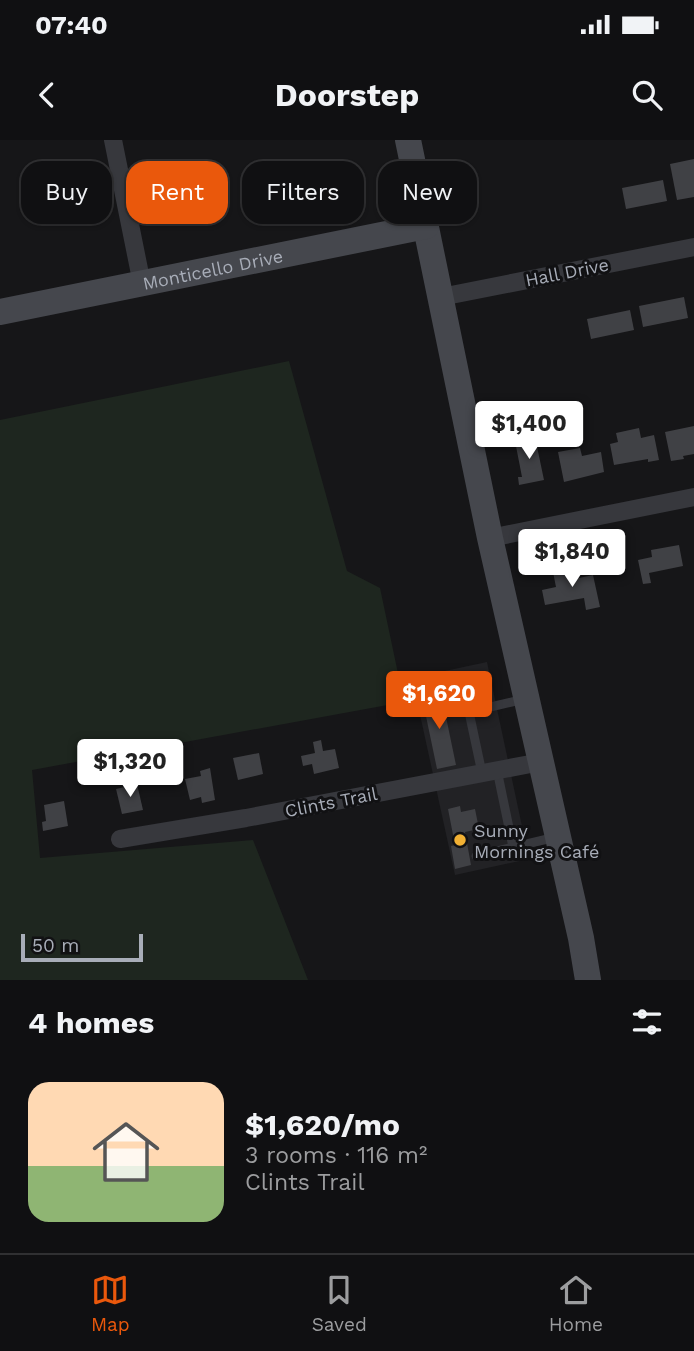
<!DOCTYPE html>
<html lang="en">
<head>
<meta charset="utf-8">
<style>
	body { margin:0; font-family:"Work Sans",sans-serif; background:#19191b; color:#f1f3f6; height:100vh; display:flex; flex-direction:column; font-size:26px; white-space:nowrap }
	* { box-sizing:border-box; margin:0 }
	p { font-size:23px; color:#9c9d9f }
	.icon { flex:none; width:38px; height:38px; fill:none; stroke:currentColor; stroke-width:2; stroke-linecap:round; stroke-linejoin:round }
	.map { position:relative; height:840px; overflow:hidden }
	.sheet { display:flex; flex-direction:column; background:#101012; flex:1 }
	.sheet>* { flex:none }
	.guide { position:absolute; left:21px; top:21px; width:653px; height:63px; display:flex; gap:14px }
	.scale { position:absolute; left:21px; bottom:18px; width:122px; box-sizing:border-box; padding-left:7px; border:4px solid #a8adb8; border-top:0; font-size:19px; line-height:24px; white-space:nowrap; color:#a8adb8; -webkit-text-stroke:5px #111113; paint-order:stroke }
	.price { position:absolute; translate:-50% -60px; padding:0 16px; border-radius:7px; background:#fff; color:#222; font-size:23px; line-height:46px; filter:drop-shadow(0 2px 4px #0008) }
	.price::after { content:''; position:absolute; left:50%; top:42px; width:21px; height:16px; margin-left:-10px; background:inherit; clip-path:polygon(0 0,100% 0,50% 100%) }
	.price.current { background:#ea580c; color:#fff }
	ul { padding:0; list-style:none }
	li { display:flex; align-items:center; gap:21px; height:175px; padding:0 28px }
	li+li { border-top:2px solid #303032 }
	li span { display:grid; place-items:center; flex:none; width:196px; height:140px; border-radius:21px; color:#555 }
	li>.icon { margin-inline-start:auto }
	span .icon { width:84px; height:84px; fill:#fffc; stroke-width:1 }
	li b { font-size:30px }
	h2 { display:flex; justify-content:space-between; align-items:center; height:84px; padding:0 28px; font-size:30px }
	.pill { padding:0 24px; border-radius:21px; background:#101012; box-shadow:0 2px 5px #0004,0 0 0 2px #303032; font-size:24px; line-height:63px }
	.pill.current { background:#ea580c; color:#fff }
	.status { display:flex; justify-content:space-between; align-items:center; height:49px; padding:0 35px; background:#101012; direction:ltr }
	.status svg { height:19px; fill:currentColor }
	header { display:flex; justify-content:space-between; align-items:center; height:91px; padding:0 28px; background:#101012; font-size:32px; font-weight:700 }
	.tab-bar { display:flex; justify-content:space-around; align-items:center; height:98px; border-top:2px solid #303032; background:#101012; font-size:19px; color:#9c9d9f }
	.tab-bar a { display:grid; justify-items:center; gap:4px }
	.tab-bar .current { color:#ea580c }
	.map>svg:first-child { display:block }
</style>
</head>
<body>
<div class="status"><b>07:40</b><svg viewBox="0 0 49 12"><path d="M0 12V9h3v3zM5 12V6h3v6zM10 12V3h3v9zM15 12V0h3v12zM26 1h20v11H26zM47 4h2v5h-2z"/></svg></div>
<header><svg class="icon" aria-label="back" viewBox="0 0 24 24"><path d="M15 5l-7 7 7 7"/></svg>Doorstep<svg class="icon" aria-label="search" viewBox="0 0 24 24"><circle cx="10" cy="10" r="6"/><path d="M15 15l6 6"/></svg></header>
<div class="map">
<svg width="694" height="840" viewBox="0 0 694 840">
	<rect width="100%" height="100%" fill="#161618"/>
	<polygon fill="#222225" points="487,522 529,719 455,735 412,538"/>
	<polygon fill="#1e261f" points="289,221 347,431 380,448 404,562 32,630 40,718 253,700 308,840 0,840 0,280"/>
	<g fill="#404145">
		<polygon points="694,19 694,57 677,60 670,24"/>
		<polygon points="663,40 667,61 626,69 622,48"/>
		<polygon points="684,157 688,178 643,187 639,166"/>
		<polygon points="630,170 634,190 591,199 587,179"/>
		<polygon points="694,286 694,314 683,316 684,319 671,321 665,292"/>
		<polygon points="639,288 641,298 654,295 659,320 648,322 648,319 614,325 610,304 618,302 616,293"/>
		<polygon points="535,297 544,340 519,345 518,337 522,337 515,301"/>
		<polygon points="580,308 582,316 601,312 604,332 564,342 558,312"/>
		<polygon points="679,405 683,426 649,433 651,443 643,444 638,420 652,417 651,410"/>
		<polygon points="577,427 579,438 593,435 600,467 586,470 584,458 545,465 542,450 556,447 553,432"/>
		<polygon points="441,553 456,625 437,629 422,557"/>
		<polygon points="321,600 323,611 335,609 339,628 314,634 312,624 303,626 301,616 315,613 313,602"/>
		<polygon points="259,613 263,634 238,640 233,618"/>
		<polygon points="210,628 215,660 202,663 201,657 190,660 185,639 201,636 200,631"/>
		<polygon points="137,644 143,670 122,674 116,649"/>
		<polygon points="64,661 68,686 43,691 42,682 46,681 44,665"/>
		<polygon points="460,666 461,672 475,669 479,689 465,692 471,725 455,729 451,706 455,705 448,669"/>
	</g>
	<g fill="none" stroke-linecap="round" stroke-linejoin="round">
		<g stroke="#37383d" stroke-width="9">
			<polyline points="497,630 513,707"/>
			<polyline points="482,633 469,572 525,559"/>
			<polyline points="476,716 556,697"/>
		</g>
		<g stroke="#37383d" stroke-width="18">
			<polyline points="113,0 142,144"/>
			<polyline points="441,157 694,107"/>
			<polyline points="490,398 694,357"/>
			<polyline points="120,699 246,678 541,622"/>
		</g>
		<g stroke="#45474d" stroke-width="26">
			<polyline points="408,0 490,398 581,798 588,840"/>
			<path id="s1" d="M0,172L426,86"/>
		</g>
	</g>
	<circle fill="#f2b134" stroke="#111113" stroke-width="2.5" cx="460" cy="700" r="7"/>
	<g text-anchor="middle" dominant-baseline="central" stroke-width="6" stroke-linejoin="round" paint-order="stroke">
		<g font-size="18" fill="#a8adb8" stroke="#111113">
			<text stroke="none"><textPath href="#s1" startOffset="217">Monticello Drive</textPath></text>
			<text transform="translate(567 132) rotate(-11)">Hall Drive</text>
			<text transform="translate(331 662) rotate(-11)">Clints Trail</text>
		</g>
		<g font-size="18" fill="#a8adb8" stroke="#111113" text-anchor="start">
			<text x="474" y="690">Sunny<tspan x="474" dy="21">Mornings Café</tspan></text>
		</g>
	</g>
</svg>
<div class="scale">50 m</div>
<b class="price" style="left:529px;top:321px">$1,400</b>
<b class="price" style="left:572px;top:449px">$1,840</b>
<b class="price current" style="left:439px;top:591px">$1,620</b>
<b class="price" style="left:130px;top:659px">$1,320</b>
<div class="guide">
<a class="pill">Buy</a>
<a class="pill current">Rent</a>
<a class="pill">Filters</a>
<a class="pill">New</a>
</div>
</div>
<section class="sheet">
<h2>4 homes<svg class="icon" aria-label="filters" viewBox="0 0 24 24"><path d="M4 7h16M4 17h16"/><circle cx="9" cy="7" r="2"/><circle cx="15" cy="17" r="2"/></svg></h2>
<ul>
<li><span style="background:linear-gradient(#ffd9b3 60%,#8fb573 0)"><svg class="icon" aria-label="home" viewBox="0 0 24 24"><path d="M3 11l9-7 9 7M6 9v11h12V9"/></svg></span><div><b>$1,620/mo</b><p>3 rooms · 116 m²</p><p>Clints Trail</p></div></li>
</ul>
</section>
<nav class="tab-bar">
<a class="current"><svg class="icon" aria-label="map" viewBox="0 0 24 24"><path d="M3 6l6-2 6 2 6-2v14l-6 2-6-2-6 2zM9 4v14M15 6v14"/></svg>Map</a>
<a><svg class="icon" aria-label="saved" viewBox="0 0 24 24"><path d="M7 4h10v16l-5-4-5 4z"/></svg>Saved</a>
<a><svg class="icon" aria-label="home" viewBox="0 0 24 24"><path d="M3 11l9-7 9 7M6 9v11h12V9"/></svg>Home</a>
</nav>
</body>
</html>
